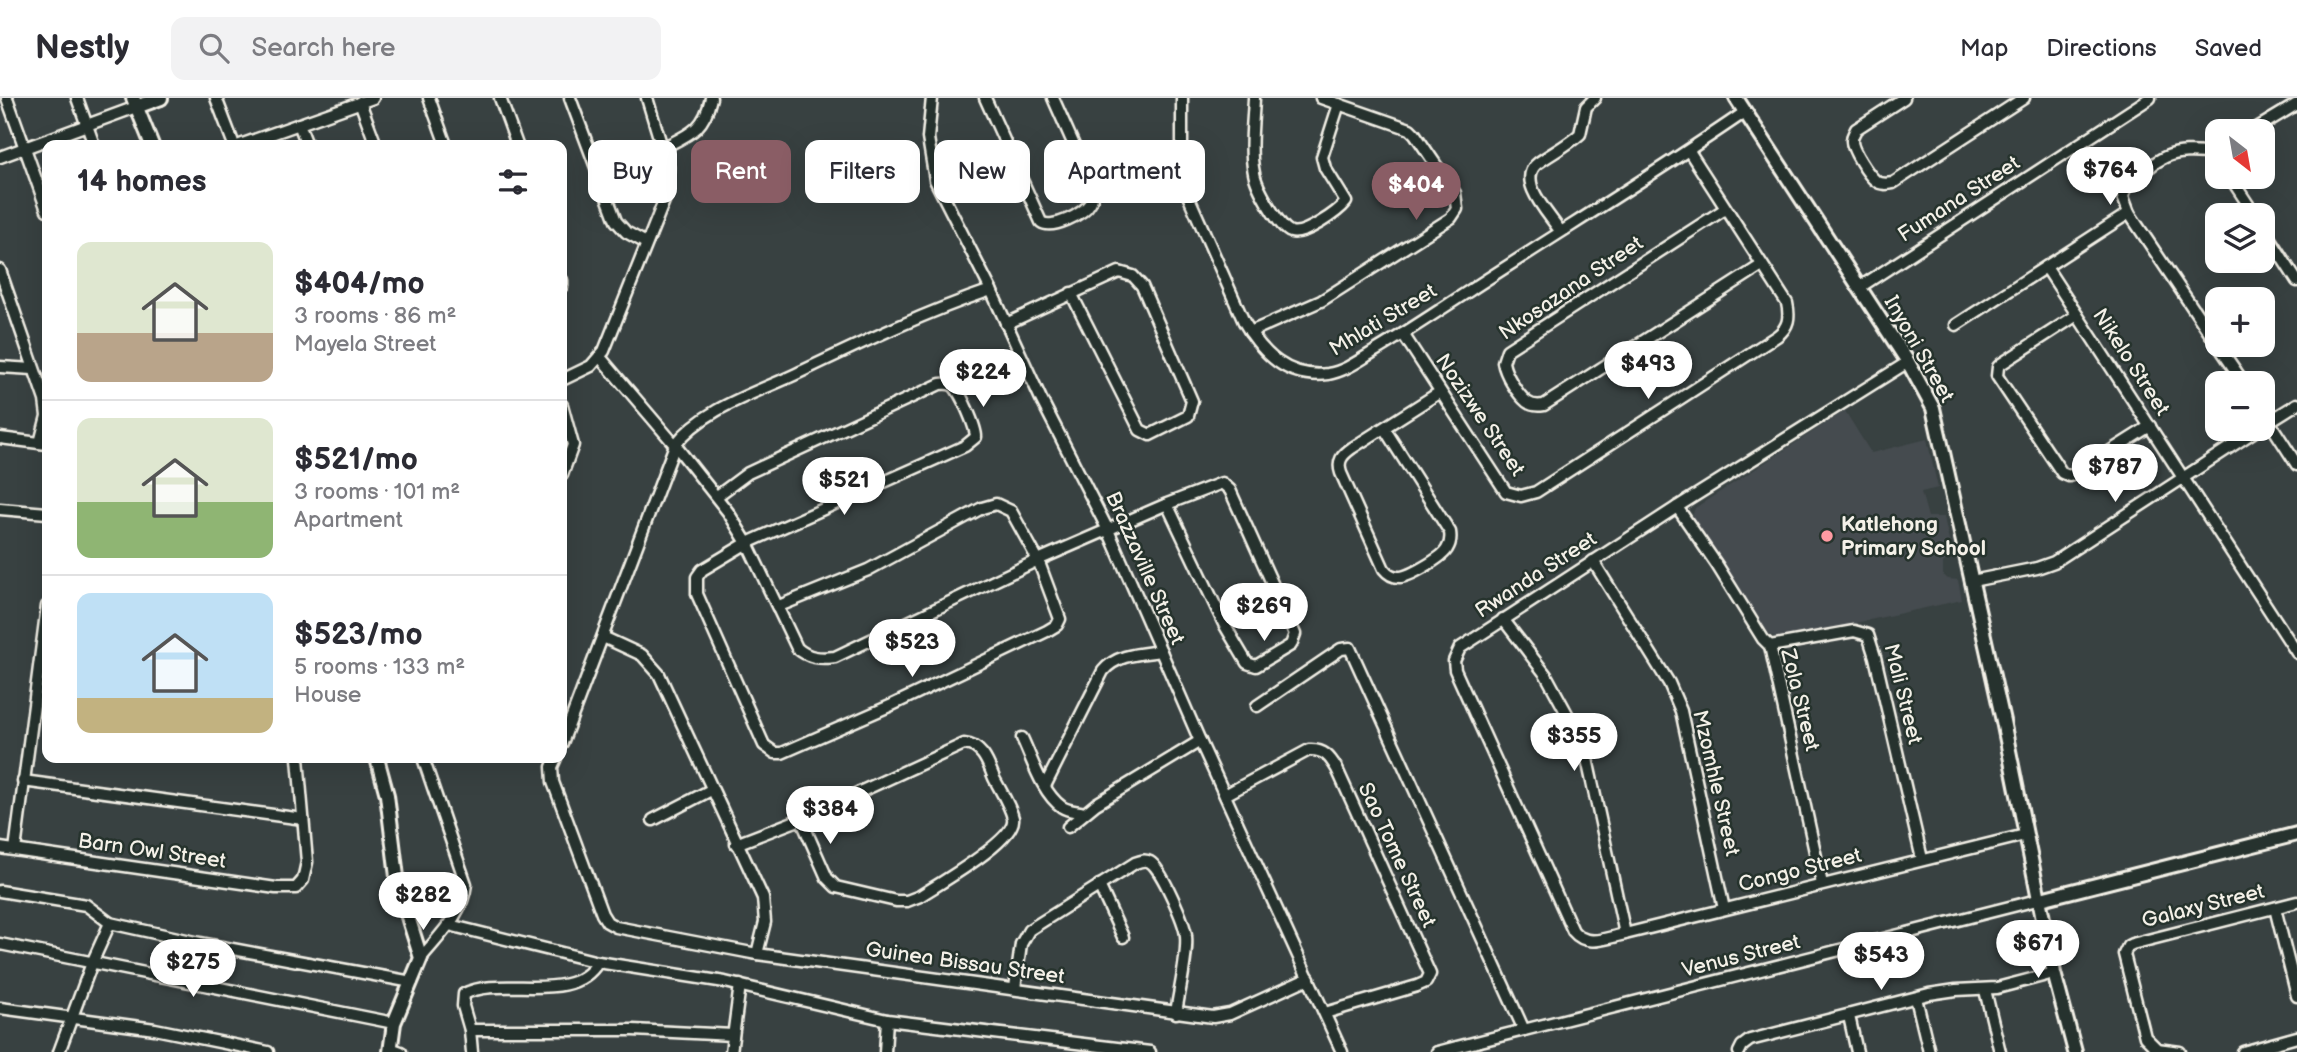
<!DOCTYPE html>
<html lang="en">
<head>
<meta charset="utf-8">
<style>
	body { margin:0; font-family:"Balsamiq Sans",sans-serif; background:#f2f2f3; color:#2b2b33; height:100vh; display:flex; flex-direction:column; font-size:26px; white-space:nowrap }
	* { box-sizing:border-box; margin:0 }
	p { font-size:23px; color:#7c7c81 }
	.icon { flex:none; width:38px; height:38px; fill:none; stroke:currentColor; stroke-width:2; stroke-linecap:round; stroke-linejoin:round }
	.map { position:relative; flex:1; overflow:hidden }
	.panel { position:absolute; left:42px; top:42px; width:525px; height:623px; display:flex; flex-direction:column; background:#fff; border-radius:14px; box-shadow:0 7px 28px #0002 }
	.panel>* { flex:none }
	.top-card { position:absolute; left:588px; top:42px; width:665px; height:63px; display:flex; gap:14px }
	.needle { width:46px; rotate:149deg }
	.controls { position:absolute; left:2205px; top:21px; display:grid; gap:14px }
	.controls a { display:grid; place-items:center; width:70px; height:70px; border-radius:14px; background:#fff; box-shadow:0 7px 28px #0002; font-size:35px }
	.price { position:absolute; translate:-50% -60px; padding:0 16px; border-radius:24px; background:#fff; color:#222; font-size:23px; line-height:46px; filter:drop-shadow(0 2px 4px #0008) }
	.price::after { content:''; position:absolute; left:50%; top:42px; width:21px; height:16px; margin-left:-10px; background:inherit; clip-path:polygon(0 0,100% 0,50% 100%) }
	.price.current { background:#8a5d65; color:#fff }
	ul { padding:0; list-style:none }
	li { display:flex; align-items:center; gap:21px; height:175px; padding:0 35px }
	li+li { border-top:2px solid #e1e1e2 }
	li span { display:grid; place-items:center; flex:none; width:196px; height:140px; border-radius:14px; color:#555 }
	li>.icon { margin-inline-start:auto }
	span .icon { width:84px; height:84px; fill:#fffc; stroke-width:1 }
	li b { font-size:30px }
	h2 { display:flex; justify-content:space-between; align-items:center; height:84px; padding:0 35px; font-size:30px }
	.tag { padding:0 24px; border-radius:14px; background:#fff; box-shadow:0 7px 28px #0002; font-size:24px; line-height:63px }
	.tag.current { background:#8a5d65; color:#fff }
	header { display:flex; align-items:center; gap:42px; box-sizing:border-box; height:98px; padding:0 35px; background:#fff; border-bottom:2px solid #e1e1e2 }
	header strong { font-size:33px }
	nav { display:flex; gap:38px; margin-inline-start:auto; font-size:24px }
	.search { width:490px; height:63px; background:#f2f2f3; display:flex; align-items:center; gap:18px; box-sizing:border-box; padding:0 24px; border-radius:14px; color:#7c7c81; font-size:26px }
	.map>svg:first-child { display:block }
</style>
</head>
<body>
<header>
<strong>Nestly</strong>
<div class="search"><svg class="icon" aria-label="search" viewBox="0 0 24 24"><circle cx="10" cy="10" r="6"/><path d="M15 15l6 6"/></svg>Search here</div>
<nav><a>Map</a><a>Directions</a><a>Saved</a></nav>
</header>
<div class="map">
<svg width="2297" height="954" viewBox="0 0 2297 954">
	<rect width="100%" height="100%" fill="#384141"/>
	<filter id="ink" filterUnits="userSpaceOnUse"><feTurbulence type="fractalNoise" baseFrequency=".0143" numOctaves="2"/><feDisplacementMap in="SourceGraphic" scale="14" xChannelSelector="R" yChannelSelector="G"/><feConvolveMatrix kernelMatrix="1 2 1 2 8 2 1 2 1" color-interpolation-filters="sRGB"/></filter>
	<g filter="url(#ink)">
		<polygon fill="#454b4f" points="1845,313 1871,355 1927,341 1938,390 1921,394 1928,419 1944,419 1952,457 1943,465 1943,477 1948,481 1958,482 1962,502 1781,541 1770,537 1692,419 1695,410"/>
		<g fill="none" stroke-linecap="round" stroke-linejoin="round">
			<g stroke="#f4f1e8" stroke-width="15">
				<g id="street">
					<polyline points="7,0 47,112"/>
					<polyline points="77,0 94,47"/>
					<polyline points="216,0 234,47"/>
					<polyline points="429,0 446,47"/>
					<polyline points="500,0 517,47"/>
					<polyline points="570,0 616,123 626,134 646,145"/>
					<polyline points="932,0 928,40 935,82 991,192 1041,301 1108,432 1200,643 1342,954"/>
					<path d="M985,0L1041,124C1052,132 1084,116 1090,105C1093,100 1093,94 1092,88L1053,0"/>
					<path d="M1182,0V84L1244,224C1263,256 1287,281 1328,276C1346,273 1361,261 1375,253C1407,234 1438,213 1469,193C1561,133 1655,76 1745,14"/>
					<path d="M1254,0C1253,24 1249,52 1254,75C1256,88 1279,130 1291,134C1304,138 1338,114 1346,104L1325,70L1322,59L1339,6"/>
					<path d="M1904,0L1856,31C1854,36 1852,37 1852,42C1851,51 1869,78 1876,83C1881,87 1887,86 1893,85L2024,0"/>
					<polyline points="360,4 376,47"/>
					<polyline points="299,26 307,47"/>
					<polyline points="2252,33 2297,6"/>
					<polyline points="240,47 373,0"/>
					<path d="M662,50C690,36 704,32 711,0"/>
					<polyline points="0,59 136,9"/>
					<polyline points="2230,79 2255,117"/>
					<path d="M1725,111L1507,252L1503,264C1505,276 1517,296 1527,304C1532,308 1538,308 1544,307L1762,167"/>
					<path d="M2129,115L2123,99L2125,92C2160,58 2167,50 2216,56"/>
					<polyline points="2263,130 2297,183"/>
					<path d="M1560,133C1550,117 1515,82 1538,65C1552,55 1568,47 1580,36L1586,9L1595,0"/>
					<polyline points="2046,169 2297,555"/>
					<polyline points="0,172 45,302 47,318 40,345"/>
					<polyline points="562,182 562,188"/>
					<polyline points="1860,189 2150,0"/>
					<polyline points="2077,217 2001,266 1998,269 1997,278 2062,375 2069,378 2074,376 2150,328"/>
					<polyline points="1006,226 1119,174 1133,178 1142,188 1192,303 1188,318 1150,337 1140,332 1071,195"/>
					<polyline points="1956,227 2129,115 2217,246"/>
					<polyline points="1250,234 1321,203 1451,120 1457,111 1455,95 1415,36 1410,31 1321,0"/>
					<path d="M1403,236L1506,394L1521,398L1536,394L1777,238C1789,229 1790,219 1787,205L1689,53"/>
					<polyline points="2218,247 2244,285"/>
					<path d="M600,259L675,347L728,414L747,445L797,550C808,560 820,561 835,559L1038,462L1167,406L1222,385L1230,392L1295,536L1291,547L1256,568L1247,565L1224,526L1167,406"/>
					<path d="M1908,264L1677,409L1460,550L1454,563L1455,572L1573,833C1587,850 1606,840 1625,836L2025,737"/>
					<polyline points="0,269 33,271"/>
					<polyline points="562,282 591,268 604,253 666,98 668,69 647,0"/>
					<polyline points="562,307 573,347 562,377"/>
					<polyline points="2263,314 2297,367"/>
					<polyline points="2265,326 2297,306"/>
					<path d="M1384,330L1450,434C1451,440 1451,445 1447,451C1443,459 1408,480 1399,479C1392,479 1388,476 1384,471L1341,375C1337,363 1342,357 1352,350L1440,294"/>
					<polyline points="0,340 47,346"/>
					<path d="M717,398L748,375L940,286C945,286 947,285 952,287C960,291 976,330 976,339L965,348L747,445L702,472L697,479V496L764,647L775,655H782L892,607L1047,533L1057,527L1060,521L1038,462L1011,413L996,406L982,410L868,472L779,508"/>
					<polyline points="1677,409 1717,467 1763,541 1770,548 1822,786"/>
					<polyline points="0,411 47,415"/>
					<polyline points="1593,463 1669,585 1681,613 1724,811"/>
					<polyline points="1972,483 2037,470 2054,464 2258,331"/>
					<polyline points="1503,521 1546,577 1584,647 1625,836"/>
					<polyline points="603,539 642,557 659,576 763,800 765,824 757,856"/>
					<polyline points="1770,548 1854,533 1868,537 1875,559 1922,761"/>
					<polyline points="1257,608 1341,551 1350,550 1524,932"/>
					<path d="M1022,640C1032,661 1042,695 1062,709C1068,713 1076,713 1084,715"/>
					<path d="M562,645L675,347C703,311 753,296 794,277C859,246 923,215 991,192"/>
					<polyline points="556,660 552,669 553,684 602,816 607,824 616,829 757,856 1213,919 1230,916 1309,880"/>
					<polyline points="23,683 303,721"/>
					<path d="M1045,688L1103,573C1117,556 1140,556 1161,553"/>
					<path d="M1225,697L1309,652C1324,651 1330,659 1337,671L1430,876L1426,884L1417,888L1325,915"/>
					<polyline points="653,722 711,692"/>
					<polyline points="1068,729 1096,706 1200,643"/>
					<path d="M736,746L801,721L964,646C982,647 988,665 994,680C1000,692 1010,707 1013,720C1017,742 938,786 920,798L907,803H896L836,789L827,780L801,721"/>
					<polyline points="0,750 276,790 296,790 303,782 307,764 298,660"/>
					<polyline points="15,752 47,508"/>
					<polyline points="1099,787 1123,839"/>
					<polyline points="0,793 86,807 110,825 200,845 412,884"/>
					<polyline points="2275,810 2297,898"/>
					<polyline points="449,827 598,864 725,884 887,922 1150,954"/>
					<polyline points="0,846 394,925"/>
					<path d="M421,860C439,838 463,816 466,786L423,660"/>
					<path d="M1015,890L1021,846L1029,832L1135,765C1140,763 1145,761 1150,764C1161,770 1185,825 1186,838C1188,858 1179,893 1176,915"/>
					<polyline points="1985,892 2000,954"/>
					<polyline points="1916,900 1929,954"/>
					<polyline points="0,910 155,931 268,954"/>
					<polyline points="1849,918 1857,954"/>
					<polyline points="470,932 633,932 733,937"/>
					<polyline points="390,950 401,954"/>
					<polyline points="59,954 92,865 110,825"/>
					<path d="M472,954L470,932L463,908L464,896C502,876 572,908 598,864"/>
					<polyline points="731,954 740,887"/>
					<polyline points="885,954 887,922"/>
					<polyline points="1437,954 2037,802"/>
					<polyline points="1739,954 1742,948 1750,942 1929,896 1956,892 1997,890 2054,875"/>
					<polyline points="2180,954 2157,951 2145,939 2124,856 2128,848 2132,846 2297,804"/>
					<polyline points="2243,954 2297,939"/>
				</g>
			</g>
			<g stroke="#f4f1e8" stroke-width="18">
				<g id="secondary">
					<polyline points="133,0 152,47"/>
					<polyline points="1736,0 1908,264 1933,310 2003,623 2054,875 2075,954"/>
					<polyline points="136,9 161,0"/>
					<polyline points="377,660 387,697 398,787 421,860 394,925 390,954"/>
					<polyline points="2037,802 2297,736"/>
				</g>
			</g>
			<use href="#street" stroke="#26332d" stroke-width="10"/>
			<use href="#secondary" stroke="#26332d" stroke-width="12"/>
		</g>
	</g>
	<circle fill="#ff9aa2" stroke="#26332d" stroke-width="2.5" cx="1827" cy="438" r="7"/>
	<g text-anchor="middle" dominant-baseline="central" stroke-width="5" stroke-linejoin="round" paint-order="stroke">
		<g font-size="21" fill="#f4f1e8" stroke="#26332d">
			<text transform="translate(1959 101) rotate(-33)">Fumana Street</text>
			<text transform="translate(1571 190) rotate(-34)">Nkosazana Street</text>
			<text transform="translate(1383 222) rotate(-31)">Mhlati Street</text>
			<text transform="translate(1919 251) rotate(60)">Inyoni Street</text>
			<text transform="translate(2131 264) rotate(57)">Nikelo Street</text>
			<text transform="translate(1480 317) rotate(56)">Nozizwe Street</text>
			<text transform="translate(1145 470) rotate(66)">Brazzaville Street</text>
			<text transform="translate(1536 477) rotate(-33)">Rwanda Street</text>
			<text transform="translate(1903 596) rotate(76)">Mali Street</text>
			<text transform="translate(1800 602) rotate(76)">Zola Street</text>
			<text transform="translate(1716 685) rotate(77)">Mzomhle Street</text>
			<text transform="translate(152 753) rotate(8)">Barn Owl Street</text>
			<text transform="translate(1397 757) rotate(65)">Sao Tome Street</text>
			<text transform="translate(1800 772) rotate(-14)">Congo Street</text>
			<text transform="translate(2203 808) rotate(-14)">Galaxy Street</text>
			<text transform="translate(1741 858) rotate(-14)">Venus Street</text>
			<text transform="translate(965 865) rotate(8)">Guinea Bissau Street</text>
		</g>
		<g font-size="21" font-weight="bold" fill="#f4f1e8" stroke="#26332d" text-anchor="start">
			<text x="1841" y="426">Katlehong<tspan x="1841" dy="24">Primary School</tspan></text>
		</g>
	</g>
</svg>
<div class="controls">
<a><svg class="needle" viewBox="-14 -14 28 28"><path d="M0-13l5 13h-10z" fill="#e53935"/><path d="M0 13l5-13h-10z" fill="#7c7c81"/></svg></a>
<a><svg class="icon" aria-label="layers" viewBox="0 0 24 24"><path d="M12 4l9 5-9 5-9-5zM3 14l9 5 9-5"/></svg></a>
<a>+</a>
<a>−</a>
</div>
<b class="price" style="left:2110px;top:109px">$764</b>
<b class="price current" style="left:1416px;top:124px">$404</b>
<b class="price" style="left:1648px;top:303px">$493</b>
<b class="price" style="left:983px;top:311px">$224</b>
<b class="price" style="left:2115px;top:406px">$787</b>
<b class="price" style="left:844px;top:419px">$521</b>
<b class="price" style="left:1264px;top:545px">$269</b>
<b class="price" style="left:912px;top:581px">$523</b>
<b class="price" style="left:1574px;top:675px">$355</b>
<b class="price" style="left:830px;top:748px">$384</b>
<b class="price" style="left:423px;top:834px">$282</b>
<b class="price" style="left:2038px;top:882px">$671</b>
<b class="price" style="left:1881px;top:894px">$543</b>
<b class="price" style="left:193px;top:901px">$275</b>
<div class="top-card">
<a class="tag">Buy</a>
<a class="tag current">Rent</a>
<a class="tag">Filters</a>
<a class="tag">New</a>
<a class="tag">Apartment</a>
</div>
<section class="panel">
<h2>14 homes<svg class="icon" aria-label="filters" viewBox="0 0 24 24"><path d="M4 7h16M4 17h16"/><circle cx="9" cy="7" r="2"/><circle cx="15" cy="17" r="2"/></svg></h2>
<ul>
<li><span style="background:linear-gradient(#dfe7d0 65%,#b9a48a 0)"><svg class="icon" aria-label="home" viewBox="0 0 24 24"><path d="M3 11l9-7 9 7M6 9v11h12V9"/></svg></span><div><b>$404/mo</b><p>3 rooms · 86 m²</p><p>Mayela Street</p></div></li>
<li><span style="background:linear-gradient(#dfe7d0 60%,#8fb573 0)"><svg class="icon" aria-label="home" viewBox="0 0 24 24"><path d="M3 11l9-7 9 7M6 9v11h12V9"/></svg></span><div><b>$521/mo</b><p>3 rooms · 101 m²</p><p>Apartment</p></div></li>
<li><span style="background:linear-gradient(#bfe0f5 75%,#c2b280 0)"><svg class="icon" aria-label="home" viewBox="0 0 24 24"><path d="M3 11l9-7 9 7M6 9v11h12V9"/></svg></span><div><b>$523/mo</b><p>5 rooms · 133 m²</p><p>House</p></div></li>
</ul>
</section>
</div>
</body>
</html>
